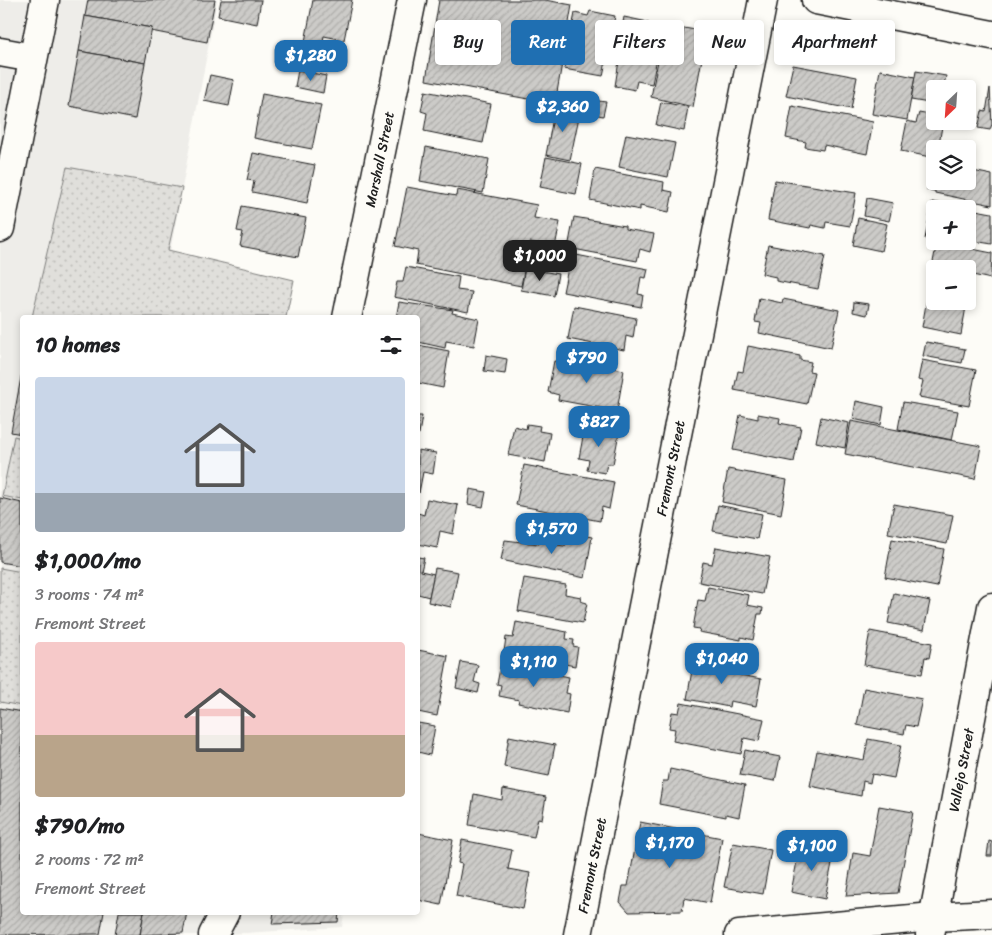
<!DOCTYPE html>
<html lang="en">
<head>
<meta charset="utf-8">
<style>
	body { margin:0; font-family:Sriracha,sans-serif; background:#f6f6f6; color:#202124; height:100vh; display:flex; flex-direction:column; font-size:19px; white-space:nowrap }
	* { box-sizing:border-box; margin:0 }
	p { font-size:16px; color:#757577 }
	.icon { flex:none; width:28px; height:28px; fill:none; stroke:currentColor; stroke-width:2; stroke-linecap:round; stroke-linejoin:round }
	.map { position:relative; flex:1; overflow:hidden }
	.side { position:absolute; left:20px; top:315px; width:400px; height:600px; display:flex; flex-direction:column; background:#fff; border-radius:5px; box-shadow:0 2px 8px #0003 }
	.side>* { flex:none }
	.hud { position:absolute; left:435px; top:20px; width:475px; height:45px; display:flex; gap:10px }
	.needle { width:32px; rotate:205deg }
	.controls { position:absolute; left:926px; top:80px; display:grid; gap:10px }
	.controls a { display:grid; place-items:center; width:50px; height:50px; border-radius:5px; background:#fff; box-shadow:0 2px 8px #0003; font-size:25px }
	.price { position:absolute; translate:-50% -42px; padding:0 11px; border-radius:10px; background:#1f6fb2; color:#fff; font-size:16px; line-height:32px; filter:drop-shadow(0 1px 2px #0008) }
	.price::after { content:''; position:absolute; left:50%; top:30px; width:15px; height:11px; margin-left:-8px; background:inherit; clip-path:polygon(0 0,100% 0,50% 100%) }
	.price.selected { background:#222; color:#fff }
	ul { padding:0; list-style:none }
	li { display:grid; align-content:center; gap:10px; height:265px; padding:0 15px }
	li span { display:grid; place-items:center; height:155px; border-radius:5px; color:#555 }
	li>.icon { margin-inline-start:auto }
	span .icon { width:90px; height:90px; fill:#fffc; stroke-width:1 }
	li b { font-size:21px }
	h2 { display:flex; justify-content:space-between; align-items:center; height:60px; padding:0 15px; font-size:21px }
	.chip { padding:0 18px; border-radius:5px; background:#fff; box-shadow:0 2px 8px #0003; font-size:18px; line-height:45px }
	.chip.selected { background:#1f6fb2; color:#fff }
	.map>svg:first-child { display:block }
</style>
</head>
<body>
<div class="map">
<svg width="992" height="935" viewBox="0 0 992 935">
	<defs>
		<pattern id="grass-dots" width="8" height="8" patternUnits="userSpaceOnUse" patternTransform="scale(1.25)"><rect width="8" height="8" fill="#e0dfdb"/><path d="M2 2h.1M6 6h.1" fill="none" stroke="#c0bfbb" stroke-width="1.8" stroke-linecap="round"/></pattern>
		<pattern id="building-hatch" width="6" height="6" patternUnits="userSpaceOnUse" patternTransform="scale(1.25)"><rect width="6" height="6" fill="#cccbc8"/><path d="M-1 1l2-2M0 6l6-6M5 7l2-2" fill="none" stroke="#afaeab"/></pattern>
	</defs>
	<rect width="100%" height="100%" fill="#fdfcf7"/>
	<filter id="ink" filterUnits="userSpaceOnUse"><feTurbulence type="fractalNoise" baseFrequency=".02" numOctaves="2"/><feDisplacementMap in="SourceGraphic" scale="10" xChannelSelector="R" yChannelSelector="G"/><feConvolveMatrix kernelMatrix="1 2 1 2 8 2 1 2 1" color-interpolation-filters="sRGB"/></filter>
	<g filter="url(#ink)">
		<polygon fill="#eeede9" points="0,0 217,0 158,317 22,318 22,912 344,913 342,927 211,935 0,935"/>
		<g fill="url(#grass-dots)" stroke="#7e7e7c">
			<polygon points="67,167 182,188 168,250 294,280 286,317 32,317"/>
			<polygon points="14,436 22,438 22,500 2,496"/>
			<polygon points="0,568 22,572 22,706 0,702"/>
		</g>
		<g fill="url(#building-hatch)" stroke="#1c1c1c">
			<polygon points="88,0 215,0 207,42 151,31 152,28 85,16"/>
			<polygon points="221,0 261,0 257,24 218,16"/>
			<polygon points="313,0 352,0 344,40 324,36 321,50 304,47"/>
			<polygon points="439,0 545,0 572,5 555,104 426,80"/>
			<polygon points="590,11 615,16 603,76 564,69 575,13 588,16"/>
			<polygon points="85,16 152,28 145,63 79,51"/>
			<polygon points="624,17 648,22 647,28 662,31 652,84 637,81 635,90 615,86 619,61 616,60"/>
			<polygon points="684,28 707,32 693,107 651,97 664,30 683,34"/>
			<polygon points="79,51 145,63 135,119 69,106"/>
			<polygon points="793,65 857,77 851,109 786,96"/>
			<polygon points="298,70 326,76 323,93 295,87"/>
			<polygon points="880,70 915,77 907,120 872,114"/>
			<polygon points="916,71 946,76 943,89 935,89 935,104 911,100"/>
			<polygon points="210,75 234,80 229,106 204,101"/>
			<polygon points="990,88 992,124 990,130 978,128 982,111 986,112"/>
			<polygon points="425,91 491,104 483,143 424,131 427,113 421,111"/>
			<polygon points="262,94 321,105 312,149 254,138"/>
			<polygon points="591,100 606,102 603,116 589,113"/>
			<polygon points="661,102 688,107 684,131 656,125"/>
			<polygon points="792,106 873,122 867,154 824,145 823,150 805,147 806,142 786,138"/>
			<polygon points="555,107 580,112 570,160 546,155"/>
			<polygon points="919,113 935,116 935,121 943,121 938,149 935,149 935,158 901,151 907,121 916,123"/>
			<polygon points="626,134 675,143 668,177 619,167"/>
			<polygon points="426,147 489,159 483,193 420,181"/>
			<polygon points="253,153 315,165 307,203 252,192 254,181 247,180"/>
			<polygon points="546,157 582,164 576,194 540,187"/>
			<polygon points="595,169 664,182 663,190 673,192 669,212 640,206 640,210 590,200"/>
			<polygon points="931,169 935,170 935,181 968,181 968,170 992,175 992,205 935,193 935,191 927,190"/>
			<polygon points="775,180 856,193 850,226 826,222 825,228 811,225 810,228 768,220"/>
			<polygon points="407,187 456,196 457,190 537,205 534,218 560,222 555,247 530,242 521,286 416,265 418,251 395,246"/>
			<polygon points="867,198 893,203 889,221 864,216"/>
			<polygon points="932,202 992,213 992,244 968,240 968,209 935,209 935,241 925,239"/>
			<polygon points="242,206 306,218 298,257 240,246 243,232 237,231"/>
			<polygon points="574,217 625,226 625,229 654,234 650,252 640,249 637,261 568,248"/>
			<polygon points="858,218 887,224 881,251 853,245"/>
			<polygon points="937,242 992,253 991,279 968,274 968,269 932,267"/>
			<polygon points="768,245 825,256 818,289 776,281 776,277 762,274"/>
			<polygon points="571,254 648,269 646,278 641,277 638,294 643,295 641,307 563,292"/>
			<polygon points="406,267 459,277 457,290 472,292 468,312 394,297 397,282 403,282"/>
			<polygon points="525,268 558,274 554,296 521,290"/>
			<polygon points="930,281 935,282 935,301 967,301 961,335 922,327"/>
			<polygon points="759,298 782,303 783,299 839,310 831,348 759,333 761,323 755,322"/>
			<polygon points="399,302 453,310 452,313 479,319 474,346 446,341 445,348 418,342 418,318 396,318"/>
			<polygon points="854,302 869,304 867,315 853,312"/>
			<polygon points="574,306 636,318 633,338 626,336 624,350 568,339"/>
			<polygon points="926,342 965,349 962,363 923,356"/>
			<polygon points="418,345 449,351 443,388 418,383"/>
			<polygon points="748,346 800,356 800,360 811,362 809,371 814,372 807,404 734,390 738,371 743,372"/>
			<polygon points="486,355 507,359 505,374 484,371"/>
			<polygon points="567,359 624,370 617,411 558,400 559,395 548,392 554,361 566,363"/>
			<polygon points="922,360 976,370 969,406 919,397 923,381 918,380"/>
			<polygon points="22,372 22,434 11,432"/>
			<polygon points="856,401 884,407 881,425 853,419"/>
			<polygon points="903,402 958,411 952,440 898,429"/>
			<polygon points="758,414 780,418 779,423 801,427 794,462 733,450 740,415 758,419"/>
			<polygon points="418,416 422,416 419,434 418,434"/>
			<polygon points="821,417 849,423 845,448 816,442"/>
			<polygon points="851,421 981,446 975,479 845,454"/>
			<polygon points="527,424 540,426 539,431 550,433 545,462 508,455 514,426 526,429"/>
			<polygon points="585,426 619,433 613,464 607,464 605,473 587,470 589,460 579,458"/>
			<polygon points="418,450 436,453 433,474 423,472 419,493"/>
			<polygon points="524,465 614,482 609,509 602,507 600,521 516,505"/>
			<polygon points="728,469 787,480 781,514 722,502"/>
			<polygon points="470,489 486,492 483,507 468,504"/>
			<polygon points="0,498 22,503 22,566 0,562"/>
			<polygon points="427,499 458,505 453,534 440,531 437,548 418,544 418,513 424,515"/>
			<polygon points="894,504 953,515 947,544 888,533"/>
			<polygon points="718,505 762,514 757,539 713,531"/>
			<polygon points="567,532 592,537 585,578 501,560 505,540 539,544 540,538 557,541 556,545 565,546"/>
			<polygon points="892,539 944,549 937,587 885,577"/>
			<polygon points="716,547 770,557 762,594 699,582 703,562 712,564"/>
			<polygon points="418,557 424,558 421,571 434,574 429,597 418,594"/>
			<polygon points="435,568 458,572 451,607 428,602"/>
			<polygon points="524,578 566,585 565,594 581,597 580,601 587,603 583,623 518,611"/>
			<polygon points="708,587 749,595 747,605 763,608 762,614 758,614 753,640 741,637 741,640 699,632 700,629 693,628 698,600 705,601"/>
			<polygon points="894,593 930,601 924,630 888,623"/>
			<polygon points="516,622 567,632 566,639 574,640 573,646 578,647 575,666 504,652 506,637 513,638"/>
			<polygon points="870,631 932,643 929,658 925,657 922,674 864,665"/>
			<polygon points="418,650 448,656 437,716 418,712"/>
			<polygon points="694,659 736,668 735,674 761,679 756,706 730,701 729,707 687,699"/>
			<polygon points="461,662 478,665 474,682 480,684 478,693 456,688"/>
			<polygon points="501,663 569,677 566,693 570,694 567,713 518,703 519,700 499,696 501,685 497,684"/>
			<polygon points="864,688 922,699 916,727 906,725 904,734 857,725"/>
			<polygon points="681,703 764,719 759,741 744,738 741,754 673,741 675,729 669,728 672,712 679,713"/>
			<polygon points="0,708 22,712 22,912 104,912 100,934 0,935"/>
			<polygon points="418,723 435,726 430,755 418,752"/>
			<polygon points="509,736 555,745 549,776 504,767"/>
			<polygon points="868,739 901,745 894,778 872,774 870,783 863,781 861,796 810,786 817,751 864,760"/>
			<polygon points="745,750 780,757 775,781 740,775"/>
			<polygon points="670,769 745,785 739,817 726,814 726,817 659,804 663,781 668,781"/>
			<polygon points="503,789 546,797 542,819 538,818 534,837 469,825 474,794 502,800"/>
			<polygon points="879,806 913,812 898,893 846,896 853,853 870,856"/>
			<polygon points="640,822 722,838 710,903 684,898 682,911 629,912 620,902 623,886 628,886"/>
			<polygon points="418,833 453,840 441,905 418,900"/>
			<polygon points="462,840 512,850 508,869 530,873 523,909 456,896 462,864 458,863"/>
			<polygon points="989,841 992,842 992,856 987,856"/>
			<polygon points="733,843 771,850 763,894 724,887"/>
			<polygon points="800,846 834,853 825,899 791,892"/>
			<polygon points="119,912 144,912 140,935 115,935"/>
			<polygon points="144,912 187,912 183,933 140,935"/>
			<polygon points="274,912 339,912 338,922 272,924"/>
		</g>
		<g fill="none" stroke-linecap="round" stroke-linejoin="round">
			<g stroke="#1c1c1c" stroke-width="31">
				<g id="street">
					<polyline points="816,0 992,35"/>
					<polyline points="0,52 33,58"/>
					<path id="s1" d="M347,318L412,0"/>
					<polyline points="213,935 225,912"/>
					<path id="s2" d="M578,935L763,0"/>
					<polyline points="739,935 933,917 992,914"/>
					<path id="s3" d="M930,935L992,607"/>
				</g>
			</g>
			<g stroke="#1c1c1c" stroke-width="31">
				<polyline id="primary" points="0,228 45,0"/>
			</g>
			<use href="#street" stroke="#fdfcf7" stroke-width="28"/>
			<use href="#primary" stroke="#fdfcf7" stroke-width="28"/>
		</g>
	</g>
	<g text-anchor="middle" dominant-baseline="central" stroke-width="4.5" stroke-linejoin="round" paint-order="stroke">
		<g font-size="14" fill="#1c1c1c" stroke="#fdfcf7">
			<text stroke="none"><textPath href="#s1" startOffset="162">Marshall Street</textPath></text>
			<text stroke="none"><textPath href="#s2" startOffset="476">Fremont Street</textPath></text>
			<text stroke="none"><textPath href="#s3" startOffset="168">Vallejo Street</textPath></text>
			<text stroke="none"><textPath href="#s2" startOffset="71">Fremont Street</textPath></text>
		</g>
	</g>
</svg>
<div class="controls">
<a><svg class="needle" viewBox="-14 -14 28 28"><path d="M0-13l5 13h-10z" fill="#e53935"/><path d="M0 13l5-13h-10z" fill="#757577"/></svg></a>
<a><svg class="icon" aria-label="layers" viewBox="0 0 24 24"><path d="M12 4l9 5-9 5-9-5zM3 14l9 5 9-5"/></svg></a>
<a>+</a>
<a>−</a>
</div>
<b class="price" style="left:311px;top:82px">$1,280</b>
<b class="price" style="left:563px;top:133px">$2,360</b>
<b class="price selected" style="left:540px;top:282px">$1,000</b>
<b class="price" style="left:587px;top:384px">$790</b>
<b class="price" style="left:599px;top:448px">$827</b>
<b class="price" style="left:552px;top:555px">$1,570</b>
<b class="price" style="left:722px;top:685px">$1,040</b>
<b class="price" style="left:534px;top:688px">$1,110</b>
<b class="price" style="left:670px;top:869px">$1,170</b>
<b class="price" style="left:812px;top:872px">$1,100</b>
<div class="hud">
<a class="chip">Buy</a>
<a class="chip selected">Rent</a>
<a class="chip">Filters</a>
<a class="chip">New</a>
<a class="chip">Apartment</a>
</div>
<section class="side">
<h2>10 homes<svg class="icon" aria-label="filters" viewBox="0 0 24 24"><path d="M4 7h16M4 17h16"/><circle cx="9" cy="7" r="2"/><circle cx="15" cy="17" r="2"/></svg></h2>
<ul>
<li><span style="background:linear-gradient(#c9d6e8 75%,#9aa5b1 0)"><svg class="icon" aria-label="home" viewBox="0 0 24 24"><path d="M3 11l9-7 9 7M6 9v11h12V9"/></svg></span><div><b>$1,000/mo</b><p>3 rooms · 74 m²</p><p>Fremont Street</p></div></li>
<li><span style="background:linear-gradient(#f6c9c9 60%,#b9a48a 0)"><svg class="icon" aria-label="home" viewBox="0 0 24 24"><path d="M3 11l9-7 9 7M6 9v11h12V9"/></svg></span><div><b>$790/mo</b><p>2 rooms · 72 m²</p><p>Fremont Street</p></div></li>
</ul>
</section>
</div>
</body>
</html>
